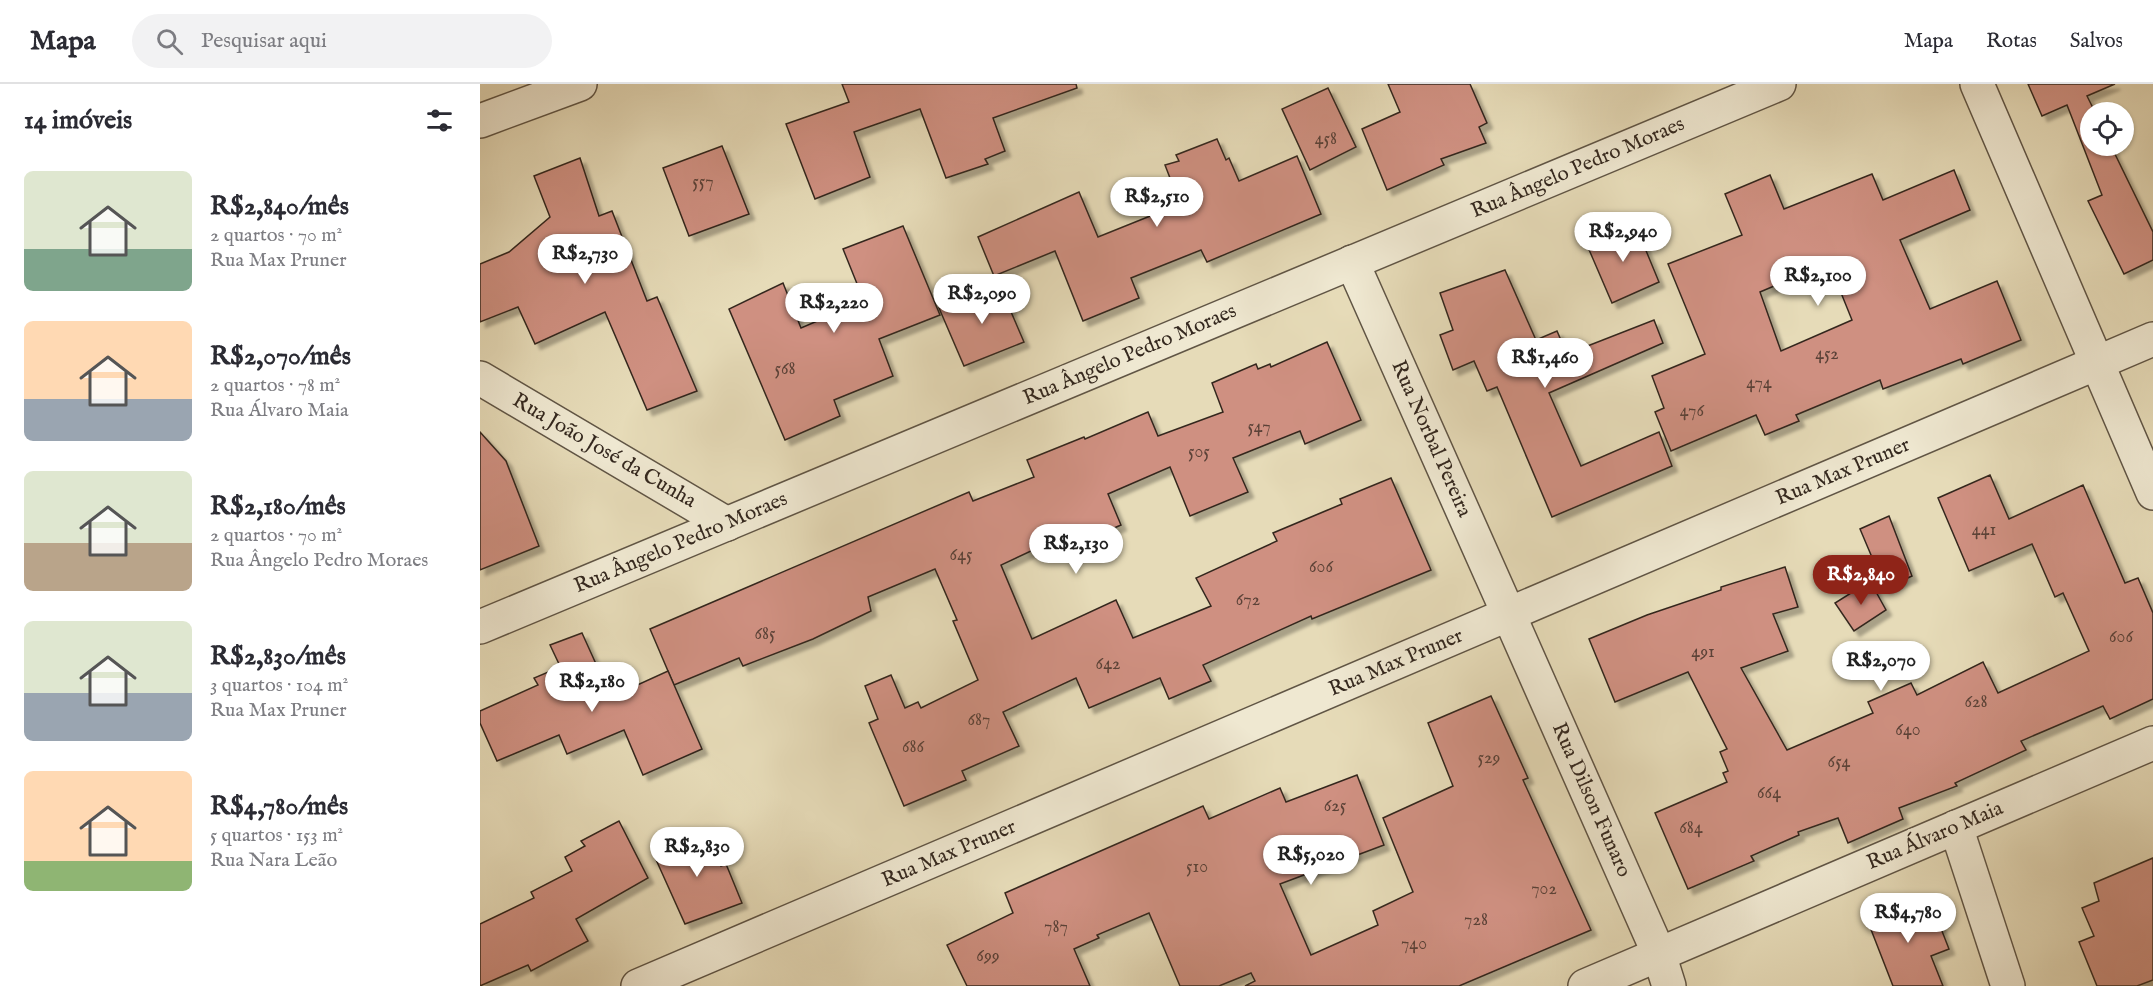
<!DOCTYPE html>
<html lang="pt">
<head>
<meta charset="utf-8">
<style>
	body { margin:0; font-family:"IM FELL English",serif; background:#f2f2f3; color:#2b2b33; height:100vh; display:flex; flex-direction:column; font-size:22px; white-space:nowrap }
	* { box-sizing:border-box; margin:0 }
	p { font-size:20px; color:#7c7c81 }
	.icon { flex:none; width:33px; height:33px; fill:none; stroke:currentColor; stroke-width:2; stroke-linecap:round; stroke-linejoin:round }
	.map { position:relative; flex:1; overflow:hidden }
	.drawer { display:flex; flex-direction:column; background:#fff; width:480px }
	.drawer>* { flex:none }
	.controls { position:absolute; left:1600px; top:18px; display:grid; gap:12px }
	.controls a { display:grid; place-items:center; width:54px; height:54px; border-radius:50%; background:#fff; box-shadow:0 2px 4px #0004; font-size:30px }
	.price { position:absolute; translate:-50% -51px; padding:0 14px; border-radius:21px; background:#fff; color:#222; font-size:20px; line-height:39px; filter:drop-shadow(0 2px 3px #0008) }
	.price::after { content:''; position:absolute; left:50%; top:36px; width:18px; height:14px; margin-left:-9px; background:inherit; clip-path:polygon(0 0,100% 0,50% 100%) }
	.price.current { background:#8f2418; color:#fff }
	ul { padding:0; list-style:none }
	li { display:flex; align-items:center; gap:18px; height:150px; padding:0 24px }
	li span { display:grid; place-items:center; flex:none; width:168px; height:120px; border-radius:9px; color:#555 }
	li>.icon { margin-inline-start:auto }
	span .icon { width:72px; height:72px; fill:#fffc; stroke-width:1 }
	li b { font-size:26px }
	h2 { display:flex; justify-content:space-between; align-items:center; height:72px; padding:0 24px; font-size:26px }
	header { display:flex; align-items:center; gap:36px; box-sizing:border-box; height:84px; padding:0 30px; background:#fff; border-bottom:2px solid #e1e1e2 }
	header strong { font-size:28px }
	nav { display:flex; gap:33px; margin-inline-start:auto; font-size:21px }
	.search { width:420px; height:54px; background:#f2f2f3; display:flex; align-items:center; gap:15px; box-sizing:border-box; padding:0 21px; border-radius:33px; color:#7c7c81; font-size:22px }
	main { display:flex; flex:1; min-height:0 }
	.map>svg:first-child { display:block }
</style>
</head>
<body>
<header>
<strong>Mapa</strong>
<div class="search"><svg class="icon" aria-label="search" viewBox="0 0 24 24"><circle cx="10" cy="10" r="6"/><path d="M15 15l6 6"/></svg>Pesquisar aqui</div>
<nav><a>Mapa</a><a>Rotas</a><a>Salvos</a></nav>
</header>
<main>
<section class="drawer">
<h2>14 imóveis<svg class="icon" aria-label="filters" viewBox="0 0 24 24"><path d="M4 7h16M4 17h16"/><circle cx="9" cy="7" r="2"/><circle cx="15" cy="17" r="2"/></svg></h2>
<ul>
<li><span style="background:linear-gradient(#dfe7d0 65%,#7fa58c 0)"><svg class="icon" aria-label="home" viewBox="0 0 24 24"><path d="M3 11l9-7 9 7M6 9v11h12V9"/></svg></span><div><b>R$2,840/mês</b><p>2 quartos · 70 m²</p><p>Rua Max Pruner</p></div></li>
<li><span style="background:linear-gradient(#ffd9b3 65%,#9aa5b1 0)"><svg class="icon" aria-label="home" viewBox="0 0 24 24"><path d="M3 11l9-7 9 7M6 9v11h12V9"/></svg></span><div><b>R$2,070/mês</b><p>2 quartos · 78 m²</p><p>Rua Álvaro Maia</p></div></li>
<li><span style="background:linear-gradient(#dfe7d0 60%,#b9a48a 0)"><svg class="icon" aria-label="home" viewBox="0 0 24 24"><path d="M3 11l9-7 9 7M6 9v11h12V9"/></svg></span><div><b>R$2,180/mês</b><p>2 quartos · 70 m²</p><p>Rua Ângelo Pedro Moraes</p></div></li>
<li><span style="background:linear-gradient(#dfe7d0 60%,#9aa5b1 0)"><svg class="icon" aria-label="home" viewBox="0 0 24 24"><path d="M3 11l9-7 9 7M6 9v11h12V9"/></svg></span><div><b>R$2,830/mês</b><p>3 quartos · 104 m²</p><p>Rua Max Pruner</p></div></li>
<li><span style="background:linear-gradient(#ffd9b3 75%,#8fb573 0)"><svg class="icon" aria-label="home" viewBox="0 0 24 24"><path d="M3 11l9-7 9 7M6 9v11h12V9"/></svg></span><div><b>R$4,780/mês</b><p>5 quartos · 153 m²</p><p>Rua Nara Leão</p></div></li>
</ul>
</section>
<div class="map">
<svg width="1673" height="902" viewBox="0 0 1673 902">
	<defs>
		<filter id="shadow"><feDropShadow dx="5.5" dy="5.5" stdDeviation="1.5" flood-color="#0004"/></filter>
	</defs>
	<rect width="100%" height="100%" fill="#e6dbb8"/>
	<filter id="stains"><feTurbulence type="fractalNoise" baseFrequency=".00333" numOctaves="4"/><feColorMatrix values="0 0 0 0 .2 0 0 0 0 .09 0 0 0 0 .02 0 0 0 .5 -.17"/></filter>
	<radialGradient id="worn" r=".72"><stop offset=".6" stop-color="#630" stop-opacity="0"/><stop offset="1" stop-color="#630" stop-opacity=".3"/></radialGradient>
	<g fill="#cf9081" stroke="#34281f" stroke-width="1.5" fill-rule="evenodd" filter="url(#shadow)">
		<polygon points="362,0 596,0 597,4 513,34 525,67 505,75 508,80 466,94 440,25 374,48 390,93 335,115 306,40 369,18"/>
		<polygon points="908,0 990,0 1007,39 999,43 1006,59 961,75 964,81 907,106 882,45 920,28"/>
		<polygon points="1548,0 1635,0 1607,12 1615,28 1611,28 1611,62 1631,62 1673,148 1673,176 1644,190 1608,117 1622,111 1587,21 1562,32"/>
		<polygon points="848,4 876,63 830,86 802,25"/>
		<polygon points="737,55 746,76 749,74 759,97 817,72 841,130 727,178 721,166 651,194 659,214 603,237 575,167 514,192 498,153 599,108 618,153 700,120 685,81 699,77 696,71"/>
		<polygon points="242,62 269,130 209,152 183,84"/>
		<polygon points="100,74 119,132 132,127 167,217 177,213 217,307 167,326 125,228 55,260 38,223 0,238 0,180 29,168 70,133 54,92"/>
		<path d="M1474,86L1490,126L1420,156L1450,225L1517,197L1541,256L1483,280L1481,275L1403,305L1400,296L1316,331L1319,337L1285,351L1276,331L1191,367L1175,328L1184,324L1172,292L1225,270L1188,180L1262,151L1245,110L1290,91L1304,125L1392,90L1403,116ZM1349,179L1372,236L1301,267L1280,208Z"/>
		<polygon points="1155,140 1179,198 1132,219 1107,161"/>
		<polygon points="423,142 460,231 399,255 413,292 354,316 360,332 305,356 249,225 303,199 321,244 384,217 363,165"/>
		<polygon points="1025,186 1056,256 1077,247 1087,270 1174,236 1183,259 1069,309 1101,382 1179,348 1192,382 1072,433 1017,303 1007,307 994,277 973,286 960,251 973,246 960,209"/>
		<polygon points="519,200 544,258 484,282 459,224"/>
		<polygon points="847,258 881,336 825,360 820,347 753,374 768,408 710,432 690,383 628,410 641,441 590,463 585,451 521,481 552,555 636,516 653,554 731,522 716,494 797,457 793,449 862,420 860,415 911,394 951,486 832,535 831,532 723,581 731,597 689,615 680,594 609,624 596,594 523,628 539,662 482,687 486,696 424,722 389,639 398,635 385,602 411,591 425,624 438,618 441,624 498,596 473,537 477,536 455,485 388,513 391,527 333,555 263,582 259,574 194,601 170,545 489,408 493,417 554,393 547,376 604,353 605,355 668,328 678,352 743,328 732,299 776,280 778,285 790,280 791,283"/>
		<polygon points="0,348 26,377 59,462 0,486"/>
		<polygon points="1510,391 1529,435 1603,401 1645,499 1658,494 1673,529 1673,615 1630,635 1623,622 1541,657 1546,666 1475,699 1477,702 1419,724 1423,735 1368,759 1358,734 1318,748 1319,751 1271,772 1274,777 1208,805 1175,729 1247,698 1243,689 1248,687 1240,668 1247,665 1208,588 1135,618 1109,555 1167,531 1241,506 1241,503 1305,483 1318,523 1293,530 1308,567 1261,584 1307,666 1393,629 1388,618 1431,599 1437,611 1503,578 1518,609 1609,567 1583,509 1575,513 1552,460 1489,487 1458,414"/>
		<polygon points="1409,432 1432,492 1405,504 1380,445"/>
		<polygon points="1390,497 1406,526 1374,547 1355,519"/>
		<polygon points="102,549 131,613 188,587 222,665 163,691 144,646 87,670 79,651 17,677 0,639 0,627 58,601 54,594 78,584 76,582 79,580 70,561"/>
		<polygon points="1011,612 1048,694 1043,696 1111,846 979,902 765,902 775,897 771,889 739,902 700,902 669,829 617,851 619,854 594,865 610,902 487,902 467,861 533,829 525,809 723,722 729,735 800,704 806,718 877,691 904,761 800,800 831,871 898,841 893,827 933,808 903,734 973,702 948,639"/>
		<polygon points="139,737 168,794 96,835 108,857 51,887 48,881 0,902 0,840 54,814 51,808 92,787 85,773 105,762 101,757"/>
		<polygon points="227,745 241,782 246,780 262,819 205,840 173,769"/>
		<polygon points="1673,774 1673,896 1657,902 1617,902 1599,858 1614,852 1602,824 1619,817 1614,799"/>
		<polygon points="1424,813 1431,829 1435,828 1436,831 1453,824 1469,865 1451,872 1463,902 1413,902 1390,843 1396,841 1390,825"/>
	</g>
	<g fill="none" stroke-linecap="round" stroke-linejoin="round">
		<g stroke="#605545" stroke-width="36">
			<g id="minor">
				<polyline points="1497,0 1673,409"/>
				<polyline points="0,37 100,0"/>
				<polyline points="872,178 1029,531"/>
				<polyline points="0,294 247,440"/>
				<polyline points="0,543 1299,0"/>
				<polyline points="1476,743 1528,902"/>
			</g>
		</g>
		<g stroke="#605545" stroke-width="36">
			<g id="tertiary">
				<polyline points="1029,531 1179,870 1189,902"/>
				<polyline points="158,902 1673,255"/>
				<polyline points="1105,902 1673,659"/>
			</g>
		</g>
		<use href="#minor" stroke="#efe8d1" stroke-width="33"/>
		<use href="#tertiary" stroke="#efe8d1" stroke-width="33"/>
	</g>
	<g text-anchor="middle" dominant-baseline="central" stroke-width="6" stroke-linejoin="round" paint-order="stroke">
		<g font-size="18" fill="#5b4238">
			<text x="846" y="55">458</text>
			<text x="223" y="98">557</text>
			<text x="1347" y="270">452</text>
			<text x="305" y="285">568</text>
			<text x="1279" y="299">474</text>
			<text x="1212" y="327">476</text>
			<text x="779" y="343">547</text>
			<text x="719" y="368">505</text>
			<text x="1504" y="446">441</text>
			<text x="481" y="471">645</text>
			<text x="841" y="483">606</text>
			<text x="768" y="516">672</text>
			<text x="285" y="550">685</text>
			<text x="1641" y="553">606</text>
			<text x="1223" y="568">491</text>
			<text x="628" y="580">642</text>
			<text x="1496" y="618">628</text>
			<text x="499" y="636">687</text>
			<text x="1428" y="646">640</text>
			<text x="433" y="663">686</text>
			<text x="1009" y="674">529</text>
			<text x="1359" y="678">654</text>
			<text x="1289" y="709">664</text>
			<text x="855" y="722">625</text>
			<text x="1211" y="744">684</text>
			<text x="717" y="783">510</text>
			<text x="1064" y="805">702</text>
			<text x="996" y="836">728</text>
			<text x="576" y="843">787</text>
			<text x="934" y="860">740</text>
			<text x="508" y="872">699</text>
		</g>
		<g font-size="21" fill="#34281f" stroke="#efe8d1">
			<text transform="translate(1098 84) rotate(-23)">Rua Ângelo Pedro Moraes</text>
			<text transform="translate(650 271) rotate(-23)">Rua Ângelo Pedro Moraes</text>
			<text transform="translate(951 355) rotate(66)">Rua Norbal Pereira</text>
			<text transform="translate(124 367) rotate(30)">Rua João José da Cunha</text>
			<text transform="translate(1363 388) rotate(-23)">Rua Max Pruner</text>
			<text transform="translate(201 459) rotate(-23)">Rua Ângelo Pedro Moraes</text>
			<text transform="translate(916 579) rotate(-23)">Rua Max Pruner</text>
			<text transform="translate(1111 716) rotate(66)">Rua Dilson Funaro</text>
			<text transform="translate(1455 752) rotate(-23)">Rua Álvaro Maia</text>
			<text transform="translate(469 770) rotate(-23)">Rua Max Pruner</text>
		</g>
	</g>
	<rect width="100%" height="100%" filter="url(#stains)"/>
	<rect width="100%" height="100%" fill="url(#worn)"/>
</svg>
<div class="controls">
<a><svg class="icon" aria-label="locate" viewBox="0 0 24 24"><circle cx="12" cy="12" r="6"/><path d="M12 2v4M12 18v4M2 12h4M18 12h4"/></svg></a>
</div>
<b class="price" style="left:677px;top:144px">R$2,510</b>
<b class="price" style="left:1143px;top:179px">R$2,940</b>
<b class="price" style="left:105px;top:201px">R$2,730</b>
<b class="price" style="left:1338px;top:223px">R$2,100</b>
<b class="price" style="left:502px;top:241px">R$2,090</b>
<b class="price" style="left:354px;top:250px">R$2,220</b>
<b class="price" style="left:1065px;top:305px">R$1,460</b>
<b class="price" style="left:596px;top:491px">R$2,130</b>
<b class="price current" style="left:1381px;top:522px">R$2,840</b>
<b class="price" style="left:1401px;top:608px">R$2,070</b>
<b class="price" style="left:112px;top:629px">R$2,180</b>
<b class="price" style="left:217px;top:794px">R$2,830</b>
<b class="price" style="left:831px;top:802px">R$5,020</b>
<b class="price" style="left:1428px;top:860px">R$4,780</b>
</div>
</main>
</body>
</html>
